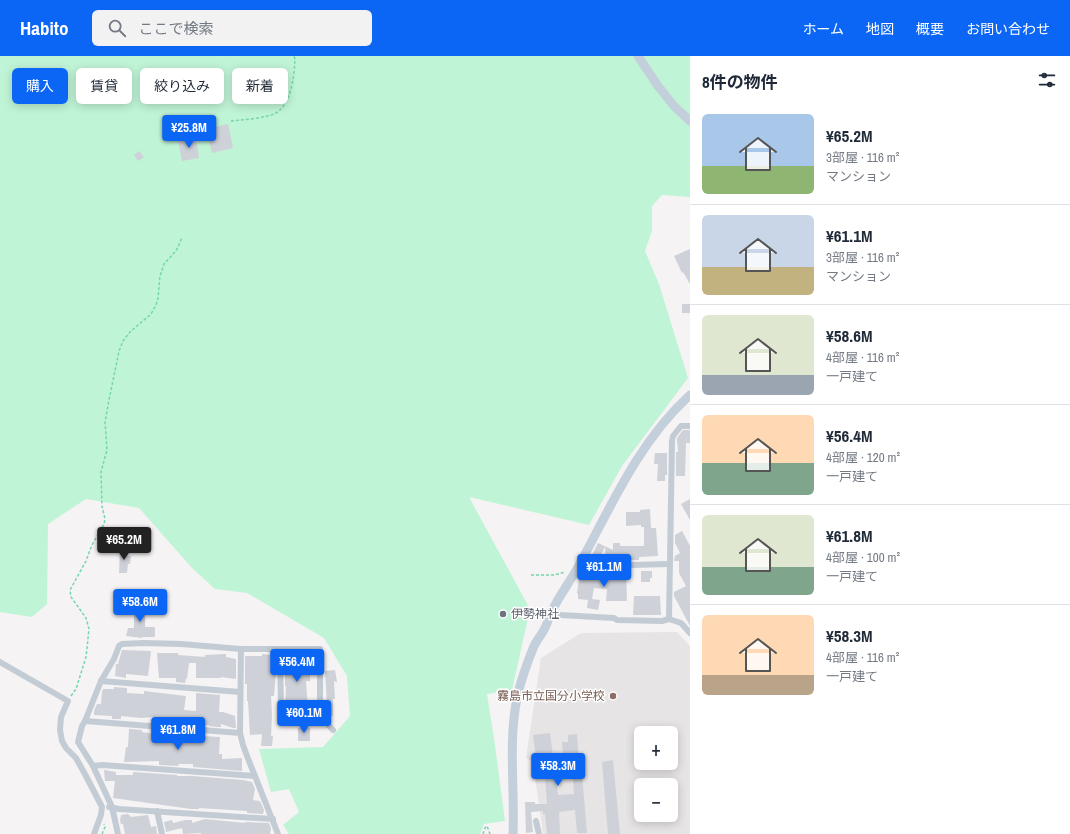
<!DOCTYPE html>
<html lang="ja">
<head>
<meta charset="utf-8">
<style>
	body { margin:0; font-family:"Archivo Narrow","Noto Sans JP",sans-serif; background:#f2f2f3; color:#1f2937; height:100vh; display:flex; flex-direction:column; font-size:15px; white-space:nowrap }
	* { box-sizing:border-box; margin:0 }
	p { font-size:13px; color:#747a83 }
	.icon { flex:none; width:22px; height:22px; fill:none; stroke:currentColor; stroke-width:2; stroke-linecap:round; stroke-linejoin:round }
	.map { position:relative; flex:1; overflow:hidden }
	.details { display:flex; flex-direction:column; background:#fff; width:380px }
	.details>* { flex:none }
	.hud { position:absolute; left:12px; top:12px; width:380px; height:36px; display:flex; gap:8px }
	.fabs { position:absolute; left:634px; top:670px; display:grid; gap:8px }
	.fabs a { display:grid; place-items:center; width:44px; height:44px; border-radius:6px; background:#fff; box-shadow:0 2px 10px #0003; font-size:20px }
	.price { position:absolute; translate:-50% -34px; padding:0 9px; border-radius:4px; background:#0b66f6; color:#fff; font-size:13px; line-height:26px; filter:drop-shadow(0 1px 2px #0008) }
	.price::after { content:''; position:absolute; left:50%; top:24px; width:12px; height:9px; margin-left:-6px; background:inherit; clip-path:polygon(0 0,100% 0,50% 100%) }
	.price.current { background:#222; color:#fff }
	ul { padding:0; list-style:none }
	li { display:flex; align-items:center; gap:12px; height:100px; padding:0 12px }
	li+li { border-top:1px solid #e0e1e3 }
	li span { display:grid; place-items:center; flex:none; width:112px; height:80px; border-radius:6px; color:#555 }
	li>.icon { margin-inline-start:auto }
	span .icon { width:48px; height:48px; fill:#fffc; stroke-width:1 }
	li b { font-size:17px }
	h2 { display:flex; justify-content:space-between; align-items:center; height:48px; padding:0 12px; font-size:17px }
	.pill { padding:0 14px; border-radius:6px; background:#fff; box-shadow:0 2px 10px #0003; font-size:14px; line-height:36px }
	.pill.current { background:#0b66f6; color:#fff }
	header { display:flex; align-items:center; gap:24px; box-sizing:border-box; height:56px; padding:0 20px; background:#0b66f6; color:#fff }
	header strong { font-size:19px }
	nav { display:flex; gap:22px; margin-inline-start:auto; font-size:14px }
	.search { width:280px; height:36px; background:#f2f2f3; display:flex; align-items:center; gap:10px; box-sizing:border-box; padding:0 14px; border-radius:6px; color:#747a83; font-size:15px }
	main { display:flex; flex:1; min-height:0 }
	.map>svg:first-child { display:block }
</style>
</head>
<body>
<header>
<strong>Habito</strong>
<div class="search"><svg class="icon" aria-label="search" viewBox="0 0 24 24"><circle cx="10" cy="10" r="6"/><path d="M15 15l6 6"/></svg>ここで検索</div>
<nav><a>ホーム</a><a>地図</a><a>概要</a><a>お問い合わせ</a></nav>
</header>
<main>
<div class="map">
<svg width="690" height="778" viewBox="0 0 690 778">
	<rect width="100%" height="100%" fill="#f5f3f3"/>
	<path fill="#e6e4e5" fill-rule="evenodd" d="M677,576L690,590V778H543L533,706L526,702L541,602L581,577ZM641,677H671V707H641ZM641,729H671V759H641Z"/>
	<polygon fill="#c0f4d7" points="0,0 690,0 690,141 662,139 652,150 652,175 645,195 659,228 688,322 622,410 589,469 469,441 530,553 512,634 487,638 495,689 505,765 484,768 480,778 289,778 283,769 299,756 289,733 271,736 259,693 323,691 350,660 347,620 324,582 247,537 215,533 192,512 139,452 86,443 48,468 47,548 32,561 0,556"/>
	<g fill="#ced1d8">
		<polygon points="228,68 233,92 212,97 206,73"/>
		<polygon points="196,81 199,102 182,105 178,84"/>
		<polygon points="139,95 144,101 138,105 134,99"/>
		<polygon points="690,193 690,228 683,216 682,217 674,200"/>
		<rect x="682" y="248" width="8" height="9"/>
		<polygon points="683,374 690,374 690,387 686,387 685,420 676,420 676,396 678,396 677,384 677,382"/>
		<polygon points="655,397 667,397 667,419 665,419 665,425 657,425 658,408 654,408"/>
		<polygon points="690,443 690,464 681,448"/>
		<polygon points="650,453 651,472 656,472 658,500 639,501 639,504 629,504 629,499 612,500 612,506 606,507 605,491 596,508 593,508 589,505 598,487 613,494 613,487 620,487 620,490 644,490 644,471 641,471 641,469 626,470 626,456 640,456 640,454"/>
		<polygon points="682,475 690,490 690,570 674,540 674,536 686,530 679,517 679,505 674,505 675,500 680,497 675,487 675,479"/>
		<polygon points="120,493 129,493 128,500 131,500 130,508 128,508 127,517 119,517"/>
		<polygon points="612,515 626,516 627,545 606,545 607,533 594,532 592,543 600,544 598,554 587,552 588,544 578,543 578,538 577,537 579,522 593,523 593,520 598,520 598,518 606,518 606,516"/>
		<polygon points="641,515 652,515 652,522 650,522 650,526 641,526"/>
		<polygon points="634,540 660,540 661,559 633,559"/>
		<polygon points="134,544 145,545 145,571 155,571 155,581 142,581 142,582 126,580 128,572 134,572"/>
		<polygon points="122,594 151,595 148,620 126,618 126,622 115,620 116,608 118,608"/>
		<polygon points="157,597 178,597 178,599 205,601 205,599 226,598 226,601 236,603 236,623 221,621 221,622 196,622 196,607 189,607 187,623 186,622 185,627 176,626 176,622 159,622"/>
		<polygon points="262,598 270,599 270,614 276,615 274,640 271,640 272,659 271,680 273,680 272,690 261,690 262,678 250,679 248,645 247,645 247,628 245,628 245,600 262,600"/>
		<polygon points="285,599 291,599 291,601 308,601 308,612 310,612 310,625 306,625 308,654 287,654 285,653 286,630 285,630"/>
		<polygon points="335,614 337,626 334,625 335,643 333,643 333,660 326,660 325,648 327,648 325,615"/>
		<polygon points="114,631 127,632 127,637 144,638 144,635 186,640 184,654 196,655 196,637 220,639 219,656 223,656 235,660 236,672 233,672 221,668 221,671 217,671 209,670 209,669 189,668 189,664 169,664 169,667 162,666 154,664 154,661 141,662 121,660 121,663 112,663 112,660 94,659 94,655 97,648 101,648 102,636 103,633 114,633"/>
		<rect x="298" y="672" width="12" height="13"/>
		<polygon points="129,673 142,674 142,676 159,679 159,677 172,676 185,677 184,679 220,681 219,698 222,698 222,703 242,702 242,715 193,711 193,708 179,708 178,710 159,709 159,705 124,706 126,691 128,691"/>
		<polygon points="550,677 558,739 574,738 571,697 563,698 562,686 568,686 568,679 577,678 579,707 581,707 587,777 577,777 575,754 559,756 560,778 547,778 545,758 543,758 543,755 531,756 533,776 526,777 525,746 535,746 535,748 547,748 544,708 537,709 533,679"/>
		<polygon points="613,704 620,778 608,778 602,706"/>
		<polygon points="104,714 116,716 116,719 133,719 133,716 177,719 177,720 192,720 243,724 252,726 255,733 253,744 260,745 264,754 263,758 247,757 247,755 199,752 199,753 191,753 113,742 115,725 105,725"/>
		<polygon points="128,758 131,761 148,759 151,771 156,770 157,778 125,778 123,768 121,768 120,765 121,759"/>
		<polygon points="205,763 245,767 245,766 269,767 271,772 270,778 201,778 201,777 183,778 182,772 166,776 164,766 172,764 173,767 185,764 192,764 192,767"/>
	</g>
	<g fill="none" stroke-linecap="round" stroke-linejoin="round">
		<g stroke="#74d6ab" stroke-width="1.5" stroke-dasharray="3 2" stroke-linecap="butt">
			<path d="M231,65C242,64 267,62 276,57C292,47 294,20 295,3L294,0"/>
			<polyline points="531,519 554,519 565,516"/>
			<polyline points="71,640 76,633 86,601 89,573 86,562 71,541 70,534 86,505 92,489 104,468 105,463 102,450 101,416 107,394 105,366 109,344 119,295 123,285 130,276 151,258 156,249 158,242 160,220 164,208 176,195 182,182"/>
			<polyline points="102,778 105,771 104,768"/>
			<polyline points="483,778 485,772 487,770 490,778"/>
		</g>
		<g stroke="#c3ccd5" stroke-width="6">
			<polyline points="577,514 631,509 669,508"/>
			<polyline points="552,555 560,559 614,562 617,564 662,565 669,563 672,385 673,380 681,370 690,370"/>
			<polyline points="669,563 681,567 690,577"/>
			<polyline points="241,593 240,677 243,689 247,700 278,778"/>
			<polygon points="280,593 320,593 320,655 313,660 287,660 281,655"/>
			<polyline points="0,606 68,645 61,661 60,674 62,685 66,692 76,702 86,720 102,751 101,759 94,778"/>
			<polyline points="101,625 240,636"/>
			<polyline points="317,657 333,674"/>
			<polyline points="85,665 240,677"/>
			<polyline points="93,710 102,709 255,720"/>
			<polyline points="109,751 119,753 273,763"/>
			<polyline points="157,755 162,778"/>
			<polyline points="536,765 539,778"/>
			<polyline points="118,778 112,751 93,710 78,686 82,670 85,665 101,625 114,603 119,590 122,588 144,587 181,588 241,593 280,593"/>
		</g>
		<g stroke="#c4cfdc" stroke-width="9">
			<polyline points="638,0 658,30 674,50 690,65"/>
			<path d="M513,778C515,733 508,687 517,642C520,627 528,605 534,590C537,584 542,578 545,572C548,566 549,560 552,555C559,540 569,527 577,513C610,453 638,386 690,339"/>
		</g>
	</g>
	<circle fill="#6b7280" stroke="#fff" stroke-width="1.5" cx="503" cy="558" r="4"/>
	<circle fill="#8d6e63" stroke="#fff" stroke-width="1.5" cx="613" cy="640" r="4"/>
	<g text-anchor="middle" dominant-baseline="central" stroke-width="3" stroke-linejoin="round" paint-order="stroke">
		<g font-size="12" fill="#5b616d" stroke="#fff" text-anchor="start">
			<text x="511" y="558">伊勢神社</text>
		</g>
		<g font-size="12" fill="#785e54" stroke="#fff" text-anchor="end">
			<text x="605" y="640">霧島市立国分小学校</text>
		</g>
	</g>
</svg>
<div class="fabs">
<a>+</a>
<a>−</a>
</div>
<b class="price" style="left:189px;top:93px">¥25.8M</b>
<b class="price current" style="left:124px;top:505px">¥65.2M</b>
<b class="price" style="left:604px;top:532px">¥61.1M</b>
<b class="price" style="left:140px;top:567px">¥58.6M</b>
<b class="price" style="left:297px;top:627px">¥56.4M</b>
<b class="price" style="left:304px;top:678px">¥60.1M</b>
<b class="price" style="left:178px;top:695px">¥61.8M</b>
<b class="price" style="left:558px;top:731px">¥58.3M</b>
<div class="hud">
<a class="pill current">購入</a>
<a class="pill">賃貸</a>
<a class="pill">絞り込み</a>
<a class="pill">新着</a>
</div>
</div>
<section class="details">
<h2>8件の物件<svg class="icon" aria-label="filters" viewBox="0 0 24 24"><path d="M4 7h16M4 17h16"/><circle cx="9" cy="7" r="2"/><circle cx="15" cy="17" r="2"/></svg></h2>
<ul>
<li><span style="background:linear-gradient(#a9c7e8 65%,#8fb573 0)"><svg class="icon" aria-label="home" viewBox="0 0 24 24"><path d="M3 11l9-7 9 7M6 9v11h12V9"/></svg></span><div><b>¥65.2M</b><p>3部屋 · 116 m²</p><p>マンション</p></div></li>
<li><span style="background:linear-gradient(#c9d6e8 65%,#c2b280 0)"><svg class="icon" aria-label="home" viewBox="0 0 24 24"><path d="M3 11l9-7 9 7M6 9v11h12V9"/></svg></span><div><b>¥61.1M</b><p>3部屋 · 116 m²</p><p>マンション</p></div></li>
<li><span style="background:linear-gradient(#dfe7d0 75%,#9aa5b1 0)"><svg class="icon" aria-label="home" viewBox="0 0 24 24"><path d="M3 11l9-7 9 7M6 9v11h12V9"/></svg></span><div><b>¥58.6M</b><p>4部屋 · 116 m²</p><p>一戸建て</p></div></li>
<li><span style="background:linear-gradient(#ffd9b3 60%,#7fa58c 0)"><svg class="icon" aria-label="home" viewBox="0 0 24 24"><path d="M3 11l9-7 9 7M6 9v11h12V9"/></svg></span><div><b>¥56.4M</b><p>4部屋 · 120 m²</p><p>一戸建て</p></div></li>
<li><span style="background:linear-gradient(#dfe7d0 65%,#7fa58c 0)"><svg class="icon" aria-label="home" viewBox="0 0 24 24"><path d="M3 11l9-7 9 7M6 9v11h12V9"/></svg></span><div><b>¥61.8M</b><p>4部屋 · 100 m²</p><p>一戸建て</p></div></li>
<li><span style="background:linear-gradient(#ffd9b3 75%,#b9a48a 0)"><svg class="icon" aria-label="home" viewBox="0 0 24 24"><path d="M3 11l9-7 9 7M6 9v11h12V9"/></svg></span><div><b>¥58.3M</b><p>4部屋 · 116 m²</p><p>一戸建て</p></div></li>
</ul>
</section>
</main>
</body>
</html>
